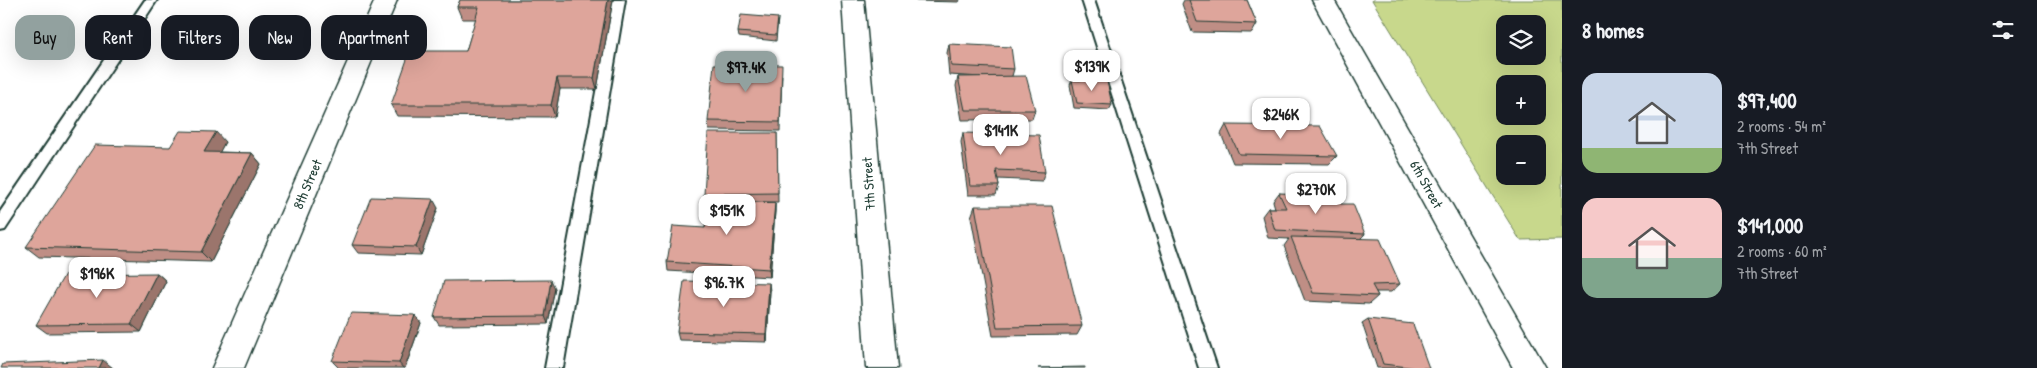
<!DOCTYPE html>
<html lang="en">
<head>
<meta charset="utf-8">
<style>
	body { margin:0; font-family:"Patrick Hand",sans-serif; background:#242831; color:#f1f3f6; height:100vh; display:flex; flex-direction:column; font-size:19px; white-space:nowrap }
	* { box-sizing:border-box; margin:0 }
	p { font-size:16px; color:#9ea1a6 }
	.icon { flex:none; width:28px; height:28px; fill:none; stroke:currentColor; stroke-width:2; stroke-linecap:round; stroke-linejoin:round }
	.map { position:relative; flex:1; overflow:hidden }
	.drawer { display:flex; flex-direction:column; background:#171b24; width:475px }
	.drawer>* { flex:none }
	.guide { position:absolute; left:15px; top:15px; width:475px; height:45px; display:flex; gap:10px }
	.buttons { position:absolute; left:1496px; top:15px; display:grid; gap:10px }
	.buttons a { display:grid; place-items:center; width:50px; height:50px; border-radius:10px; background:#171b24; box-shadow:0 5px 20px #0002; font-size:25px }
	.price { position:absolute; translate:-50% -42px; padding:0 11px; border-radius:10px; background:#fff; color:#222; font-size:16px; line-height:32px; filter:drop-shadow(0 1px 2px #0008) }
	.price::after { content:''; position:absolute; left:50%; top:30px; width:15px; height:11px; margin-left:-8px; background:inherit; clip-path:polygon(0 0,100% 0,50% 100%) }
	.price.current { background:#92a19f; color:#111 }
	ul { padding:0; list-style:none }
	li { display:flex; align-items:center; gap:15px; height:125px; padding:0 20px }
	li span { display:grid; place-items:center; flex:none; width:140px; height:100px; border-radius:15px; color:#555 }
	li>.icon { margin-inline-start:auto }
	span .icon { width:60px; height:60px; fill:#fffc; stroke-width:1 }
	li b { font-size:21px }
	h2 { display:flex; justify-content:space-between; align-items:center; height:60px; padding:0 20px; font-size:21px }
	.tag { padding:0 18px; border-radius:15px; background:#171b24; box-shadow:0 5px 20px #0002; font-size:18px; line-height:45px }
	.tag.current { background:#92a19f; color:#111 }
	main { display:flex; flex:1; min-height:0 }
	.map>svg:first-child { display:block }
</style>
</head>
<body>
<main>
<div class="map">
<svg width="1562" height="368" viewBox="0 0 1562 368">
	<rect width="100%" height="100%" fill="#fff"/>
	<filter id="ink" filterUnits="userSpaceOnUse"><feTurbulence type="fractalNoise" baseFrequency=".02" numOctaves="2"/><feDisplacementMap in="SourceGraphic" scale="10" xChannelSelector="R" yChannelSelector="G"/><feConvolveMatrix kernelMatrix="1 2 1 2 8 2 1 2 1" color-interpolation-filters="sRGB"/></filter>
	<g filter="url(#ink)">
		<path fill="#c8d88c" stroke="#748a60" fill-rule="evenodd" d="M1372,0H1562V239L1520,240ZM1505,24H1538V56H1505ZM1505,84H1538V116H1505ZM1505,144H1538V176H1505Z"/>
		<g fill="none" stroke-linecap="round" stroke-linejoin="round">
			<g stroke="#1f3d34" stroke-width="4">
				<g id="service">
					<polygon points="145,0 157,0 5,230 0,231 0,212"/>
					<polygon points="613,0 625,0 563,368 545,368"/>
					<polygon points="1082,0 1094,0 1217,368 1199,368"/>
				</g>
			</g>
			<g stroke="#1f3d34" stroke-width="3">
				<g id="minor">
					<polygon points="375,0 397,0 244,368 212,368"/>
					<polygon points="842,0 864,0 898,368 866,368"/>
				</g>
			</g>
			<g stroke="#1f3d34" stroke-width="3">
				<polygon id="tertiary" points="1312,0 1334,0 1546,368 1513,368"/>
			</g>
			<use href="#service" fill="#fff" fill-rule="evenodd"/>
			<use href="#minor" fill="#fff" fill-rule="evenodd"/>
			<use href="#tertiary" fill="#fff" fill-rule="evenodd"/>
		</g>
		<g fill="#bf8e85" stroke="#1f3d34">
			<polygon points="460,0 613,0 597,89 560,89 555,117 397,116 391,105 466,51 476,19 462,19 457,7"/>
			<polygon points="916,0 960,0 959,2 916,1"/>
			<polygon points="1184,0 1247,0 1257,24 1252,33 1192,32 1182,4"/>
			<polygon points="778,18 776,41 739,37 738,32"/>
			<polygon points="949,44 1014,69 1012,76 1035,110 1032,119 962,120 956,86 958,77 981,77 949,75 947,53"/>
			<polygon points="782,75 780,131 709,130 708,121"/>
			<polygon points="1072,80 1112,105 1109,110 1074,108 1070,85"/>
			<polygon points="1226,125 1337,156 1329,164 1233,163 1221,134"/>
			<polygon points="777,133 778,202 763,202 775,203 775,211 770,277 668,271 667,262 705,228 709,203 705,203 704,194"/>
			<polygon points="963,133 1045,172 1042,181 998,179 999,186 996,195 968,195 961,142"/>
			<polygon points="225,142 219,152 252,153 261,164 211,262 39,257 26,247 170,147"/>
			<polygon points="1279,193 1341,204 1365,234 1361,238 1400,284 1391,292 1376,292 1378,296 1369,304 1305,301 1284,246 1289,239 1268,238 1262,216 1268,208 1275,208 1273,201"/>
			<polygon points="975,206 1082,326 1077,335 993,336 971,217"/>
			<polygon points="438,208 421,255 358,253 352,245"/>
			<polygon points="157,273 166,281 141,332 47,333 36,325"/>
			<polygon points="555,288 548,324 439,325 434,317"/>
			<polygon points="770,291 767,342 679,340 677,332"/>
			<polygon points="415,315 421,323 405,368 339,368 332,361"/>
			<polygon points="1368,319 1429,368 1377,368 1362,323"/>
		</g>
		<g fill="#9b746c" stroke="#1f3d34">
			<polygon points="608,0 613,0 597,89 594,78"/>
			<polygon points="557,78 560,89 555,117 551,105"/>
			<polygon points="216,132 225,142 214,163 204,152"/>
			<polygon points="252,153 261,164 211,262 201,252"/>
			<polygon points="433,199 438,208 421,255 416,247"/>
			<polygon points="775,203 775,211 770,277 769,269"/>
			<polygon points="157,273 166,281 141,332 131,324"/>
			<polygon points="551,280 555,288 548,324 545,316"/>
			<polygon points="769,283 770,291 767,342 766,334"/>
			<polygon points="415,315 421,323 405,368 403,368 399,363"/>
			<polygon points="103,360 113,368 99,368"/>
		</g>
		<g fill="#dea59b" stroke="#1f3d34">
			<polygon points="460,0 608,0 594,78 557,78 551,105 391,105 410,51 466,51 479,7 457,7"/>
			<polygon points="1189,0 1247,0 1257,24 1197,22"/>
			<polygon points="741,15 778,18 776,35 738,32"/>
			<polygon points="949,44 1011,47 1014,69 951,66"/>
			<polygon points="714,64 782,65 780,122 708,121"/>
			<polygon points="1026,76 1035,110 965,110 958,77"/>
			<polygon points="1072,80 1107,81 1112,105 1077,103"/>
			<polygon points="1226,125 1320,126 1337,156 1239,154"/>
			<polygon points="180,131 216,132 204,152 252,153 201,252 26,247 95,145 170,147"/>
			<polygon points="708,133 777,133 778,193 704,194"/>
			<polygon points="963,133 1039,135 1045,172 996,170 999,186 970,186"/>
			<polygon points="1279,193 1336,195 1341,204 1353,204 1365,234 1275,230 1268,208 1286,208"/>
			<polygon points="371,197 433,199 416,247 352,245"/>
			<polygon points="710,199 775,203 769,269 667,262 673,226 705,228"/>
			<polygon points="975,206 1052,206 1082,326 997,327"/>
			<polygon points="1291,237 1380,239 1400,284 1372,285 1378,296 1313,293"/>
			<polygon points="157,273 131,324 36,325 65,274"/>
			<polygon points="551,280 545,316 434,317 444,281"/>
			<polygon points="684,281 769,283 766,334 677,332"/>
			<polygon points="351,313 415,315 399,363 332,361"/>
			<polygon points="1368,319 1413,324 1429,368 1417,368 1383,364"/>
			<polygon points="103,360 99,368 1,368 3,364"/>
			<polygon points="1085,367 1085,368 1038,368"/>
		</g>
	</g>
	<g text-anchor="middle" dominant-baseline="central" stroke-width="4" stroke-linejoin="round" paint-order="stroke">
		<g font-size="14" fill="#1f3d34" stroke="#fff">
			<text transform="translate(307 184) rotate(-67)">8th Street</text>
			<text transform="translate(868 184) rotate(-94)">7th Street</text>
			<text transform="translate(1427 184) rotate(61)">6th Street</text>
		</g>
	</g>
</svg>
<div class="buttons">
<a><svg class="icon" aria-label="layers" viewBox="0 0 24 24"><path d="M12 4l9 5-9 5-9-5zM3 14l9 5 9-5"/></svg></a>
<a>+</a>
<a>−</a>
</div>
<b class="price" style="left:1092px;top:92px">$139K</b>
<b class="price current" style="left:746px;top:93px">$97.4K</b>
<b class="price" style="left:1281px;top:140px">$246K</b>
<b class="price" style="left:1001px;top:156px">$141K</b>
<b class="price" style="left:1316px;top:215px">$270K</b>
<b class="price" style="left:727px;top:236px">$151K</b>
<b class="price" style="left:97px;top:299px">$196K</b>
<b class="price" style="left:724px;top:308px">$96.7K</b>
<div class="guide">
<a class="tag current">Buy</a>
<a class="tag">Rent</a>
<a class="tag">Filters</a>
<a class="tag">New</a>
<a class="tag">Apartment</a>
</div>
</div>
<section class="drawer">
<h2>8 homes<svg class="icon" aria-label="filters" viewBox="0 0 24 24"><path d="M4 7h16M4 17h16"/><circle cx="9" cy="7" r="2"/><circle cx="15" cy="17" r="2"/></svg></h2>
<ul>
<li><span style="background:linear-gradient(#c9d6e8 75%,#8fb573 0)"><svg class="icon" aria-label="home" viewBox="0 0 24 24"><path d="M3 11l9-7 9 7M6 9v11h12V9"/></svg></span><div><b>$97,400</b><p>2 rooms · 54 m²</p><p>7th Street</p></div></li>
<li><span style="background:linear-gradient(#f6c9c9 60%,#7fa58c 0)"><svg class="icon" aria-label="home" viewBox="0 0 24 24"><path d="M3 11l9-7 9 7M6 9v11h12V9"/></svg></span><div><b>$141,000</b><p>2 rooms · 60 m²</p><p>7th Street</p></div></li>
</ul>
</section>
</main>
</body>
</html>
